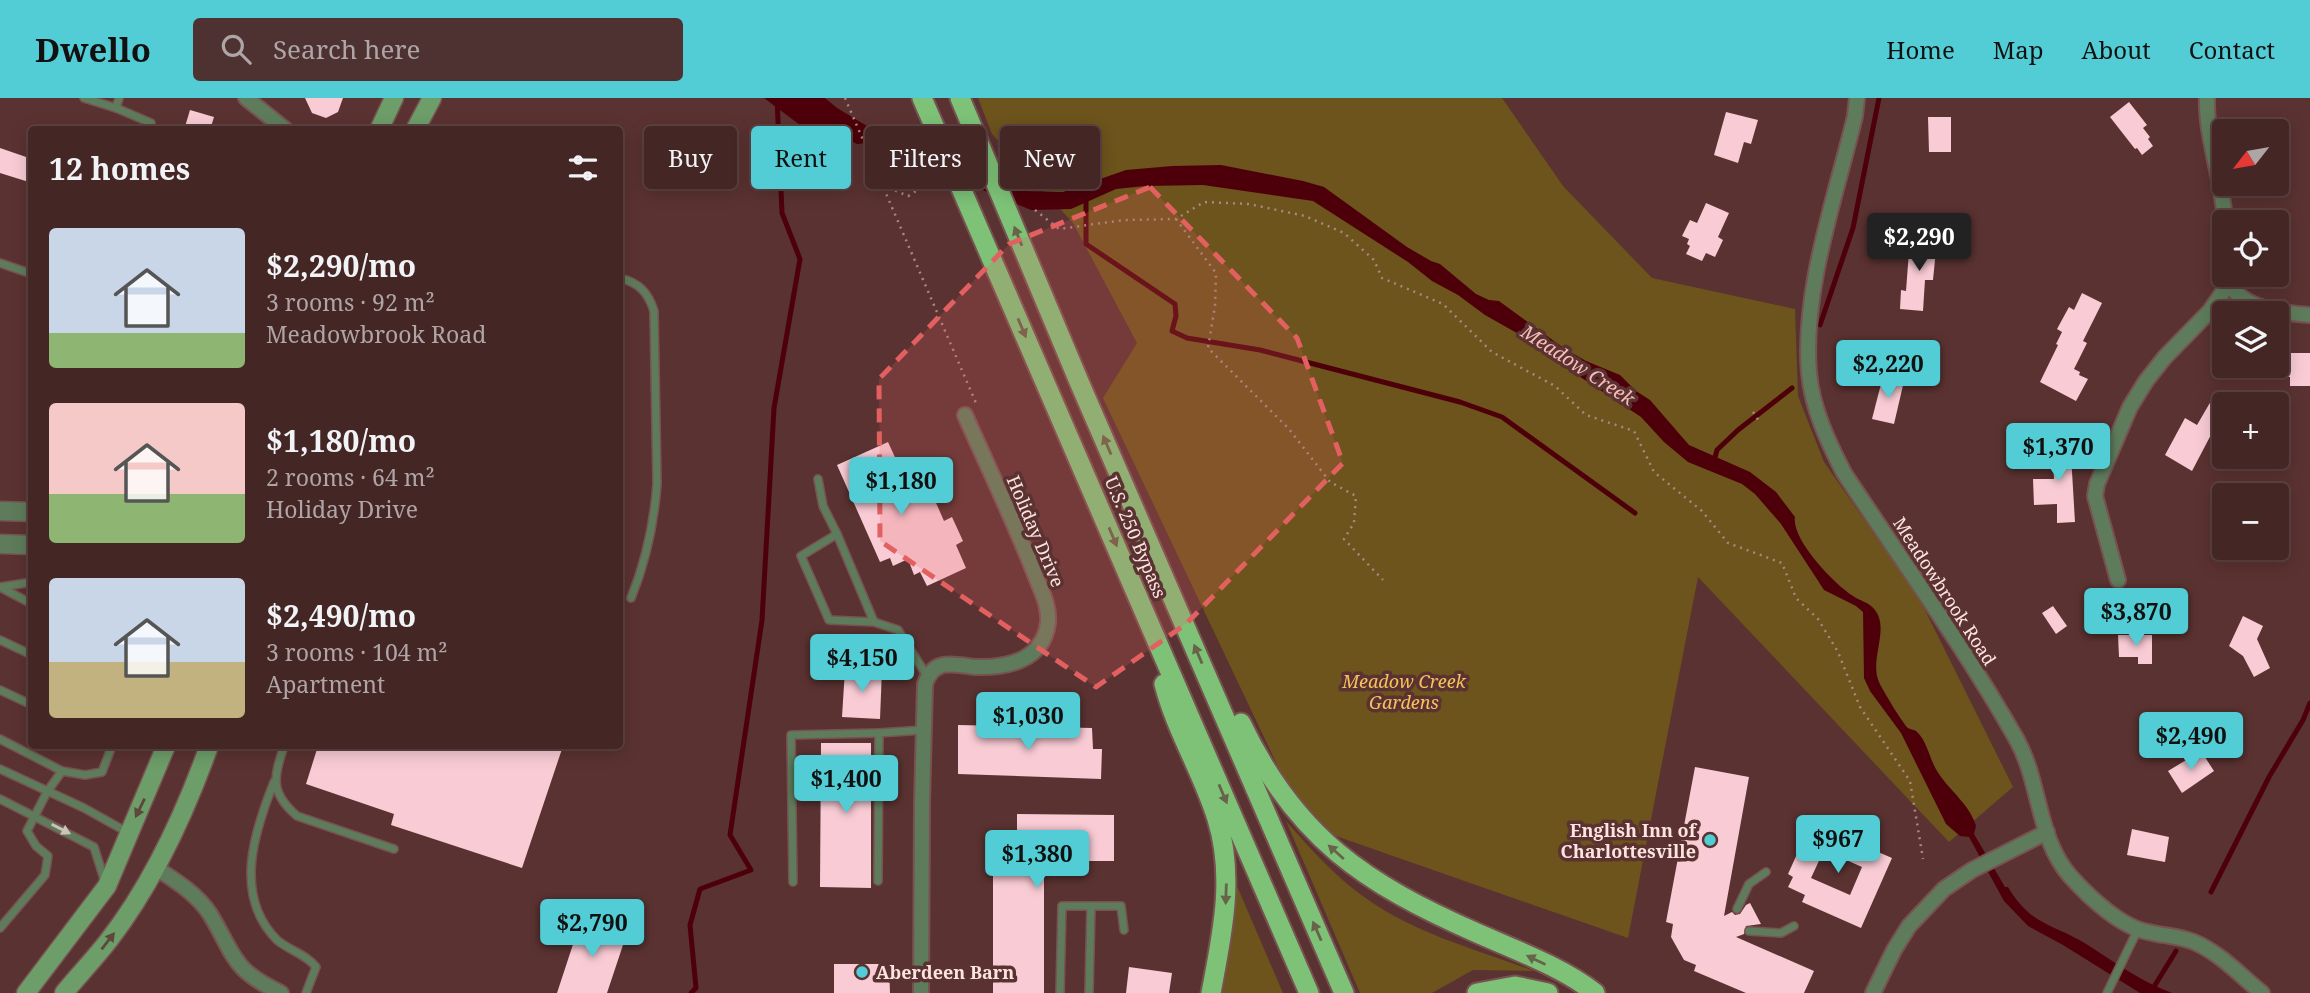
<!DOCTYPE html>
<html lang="en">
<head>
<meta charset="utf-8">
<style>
	body { margin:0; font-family:"Noto Serif",serif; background:#4e3232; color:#f1f3f6; height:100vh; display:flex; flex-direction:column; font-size:26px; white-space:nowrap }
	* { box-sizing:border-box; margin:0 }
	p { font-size:23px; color:#afa5a7 }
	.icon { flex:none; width:38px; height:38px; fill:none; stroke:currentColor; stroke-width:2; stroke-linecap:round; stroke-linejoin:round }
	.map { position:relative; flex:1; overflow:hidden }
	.side { position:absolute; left:28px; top:28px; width:595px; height:623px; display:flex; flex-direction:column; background:#442625; border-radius:7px; box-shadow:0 4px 18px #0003,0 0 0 2px #5c4342 }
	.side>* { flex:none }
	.hud { position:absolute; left:644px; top:28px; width:665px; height:63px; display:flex; gap:14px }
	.needle { width:46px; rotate:239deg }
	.fabs { position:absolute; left:2212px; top:21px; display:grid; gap:14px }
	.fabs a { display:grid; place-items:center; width:77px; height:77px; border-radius:7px; background:#442625; box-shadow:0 4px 18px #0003,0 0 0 2px #5c4342; font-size:35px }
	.price { position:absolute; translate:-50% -60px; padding:0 16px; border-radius:7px; background:#52ccd5; color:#111; font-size:23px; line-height:46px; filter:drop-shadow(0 2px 4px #0008) }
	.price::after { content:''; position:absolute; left:50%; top:42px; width:21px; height:16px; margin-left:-10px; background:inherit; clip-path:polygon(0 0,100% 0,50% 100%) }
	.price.active { background:#222; color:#fff }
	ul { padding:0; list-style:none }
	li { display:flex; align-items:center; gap:21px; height:175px; padding:0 21px }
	li span { display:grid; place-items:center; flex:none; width:196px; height:140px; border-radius:7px; color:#555 }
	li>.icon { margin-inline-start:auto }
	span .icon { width:84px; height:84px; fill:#fffc; stroke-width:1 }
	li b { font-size:30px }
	h2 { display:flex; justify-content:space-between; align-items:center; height:84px; padding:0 21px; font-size:30px }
	.pill { padding:0 24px; border-radius:7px; background:#442625; box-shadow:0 4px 18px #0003,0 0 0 2px #5c4342; font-size:24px; line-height:63px }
	.pill.active { background:#52ccd5; color:#111 }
	header { display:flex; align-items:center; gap:42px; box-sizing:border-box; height:98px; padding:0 35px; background:#52ccd5; color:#111 }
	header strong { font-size:33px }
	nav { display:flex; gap:38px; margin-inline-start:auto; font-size:24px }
	.search { width:490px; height:63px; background:#4e3232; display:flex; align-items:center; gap:18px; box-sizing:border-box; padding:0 24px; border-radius:7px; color:#afa5a7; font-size:26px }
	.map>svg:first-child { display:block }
</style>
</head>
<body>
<header>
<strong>Dwello</strong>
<div class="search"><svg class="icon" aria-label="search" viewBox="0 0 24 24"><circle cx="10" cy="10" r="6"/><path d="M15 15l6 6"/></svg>Search here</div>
<nav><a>Home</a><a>Map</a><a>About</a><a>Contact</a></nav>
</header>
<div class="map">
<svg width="2310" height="895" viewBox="0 0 2310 895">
	<rect width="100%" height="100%" fill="#5a3231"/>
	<g fill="#6d531c">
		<polygon points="978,0 1502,0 1563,88 1652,180 1795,211 1798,298 1824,364 1919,500 2013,689 1949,744 1698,479 1628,840 1333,737 1290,694 1103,300 1137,245 1073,125 992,36"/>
		<path d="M1286,723C1311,751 1335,779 1367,801C1416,836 1478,852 1534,873L1473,872L1432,895H1360Z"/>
		<polygon points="1237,788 1283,895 1218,895"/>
	</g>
	<path fill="#4e000a" d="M764,0H825L837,10L882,37L1023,93L1063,94L1126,72L1172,68L1221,67L1303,83L1324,89L1407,149L1431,163L1440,166L1476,196L1489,202L1499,203L1565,251L1586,263L1620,277L1636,293L1650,302L1689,347L1750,374L1776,394L1795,419C1791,441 1834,486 1853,498C1860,503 1869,504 1875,512C1890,532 1869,561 1879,584C1882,591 1903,626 1908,630C1910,632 1915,631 1917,634C1928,644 1930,664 1939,676C1951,694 1970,707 1976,728L1974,736L2005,789H2008C2032,830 2057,826 2091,849C2117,866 2142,884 2172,895H2140L2063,847L2028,828L2004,803L1969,739L1960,738L1946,726L1901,635L1870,593L1864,580L1863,514L1856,508L1824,492L1781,426L1755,396L1742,386L1688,364L1664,344L1641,319L1559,265L1538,247L1485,217L1458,197L1432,183L1408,164L1313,103L1203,87L1145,88L1116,91L1071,111L1031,112L927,69L900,62L868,45L857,46L829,33L804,30Z"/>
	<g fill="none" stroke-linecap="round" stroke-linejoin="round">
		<g stroke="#4e000a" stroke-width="5">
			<polyline points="1086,101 1086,146 1175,206 1176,218 1172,233 1187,240 1260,252 1460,304 1502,319 1635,415"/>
			<polyline points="1820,227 1853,130 1879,0"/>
			<polyline points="1714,363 1717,352 1738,332 1792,290"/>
			<polyline points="2211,794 2269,679 2303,622 2310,605"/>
			<polyline points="2152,892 2176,853"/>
			<polyline points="691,895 696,890 690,827 700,791 751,772 730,737 762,522 774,310 800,161 782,115 777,0"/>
		</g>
	</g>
	<g fill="#f9cbd5" fill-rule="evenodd">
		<polygon points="305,0 343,0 338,14 326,20 312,15"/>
		<polygon points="2129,4 2147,27 2143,30 2150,39 2148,41 2153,48 2142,57 2137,50 2135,51 2110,19"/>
		<polygon points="190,12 214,19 210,32 184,32"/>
		<polygon points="1726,14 1758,22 1751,46 1744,44 1738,65 1714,57"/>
		<polygon points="1928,19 1951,19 1951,54 1929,54"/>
		<polygon points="0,50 32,61 32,85 0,75"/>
		<polygon points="1706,105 1729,115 1718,139 1723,142 1715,159 1706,155 1702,163 1686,156 1690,148 1687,146 1689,141 1682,138 1690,122 1697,125"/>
		<polygon points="1910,140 1937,142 1933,182 1925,182 1923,213 1900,211 1901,192 1906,193"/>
		<polygon points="2082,195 2102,205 2083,243 2087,245 2074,271 2080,274 2079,277 2088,281 2076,303 2040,284 2058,247 2056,246 2062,234 2057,231 2069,209 2074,212"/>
		<polygon points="2277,255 2310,255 2310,288 2290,288 2290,279 2277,278"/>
		<polygon points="1883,278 1904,283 1894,326 1872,321"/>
		<polygon points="2211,303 2224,312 2192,373 2165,357 2185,320 2197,327"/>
		<polygon points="2070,340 2075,424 2057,425 2057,406 2034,407 2033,381 2054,381 2052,341"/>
		<polygon points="888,344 916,405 933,398 944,423 952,419 963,443 956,447 966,470 927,488 920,474 914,477 908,461 893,468 890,460 880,464 837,367"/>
		<polygon points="2053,508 2067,528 2056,536 2042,515"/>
		<polygon points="2243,518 2263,528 2257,541 2270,570 2254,579 2243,558 2229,548"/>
		<polygon points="2118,537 2152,537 2152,566 2138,566 2138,559 2119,559"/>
		<polygon points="845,571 882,571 880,621 842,619"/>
		<polygon points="958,627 1092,630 1093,651 1102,651 1101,681 958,676"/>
		<polygon points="821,645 871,645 871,790 820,789"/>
		<polygon points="318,648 563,648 522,770 391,727 394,716 306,686"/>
		<polygon points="2201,653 2214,673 2182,695 2168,673"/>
		<polygon points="1695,669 1749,679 1724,818 1732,814 1735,817 1740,816 1746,807 1750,805 1761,826 1746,828 1744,836 1736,839 1814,873 1804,895 1746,895 1694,873 1696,867 1684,862 1671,839 1673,826 1666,824"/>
		<polygon points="1017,716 1114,717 1114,763 1044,763 1044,895 993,895 993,752 1017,752"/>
		<path d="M1811,725L1892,760L1861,830L1802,804L1805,797L1788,789L1793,779L1788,776ZM1824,752L1862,769L1850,797L1811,780Z"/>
		<polygon points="2132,731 2169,739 2165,764 2127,757"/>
		<polygon points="582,819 627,835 607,895 557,895"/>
		<polygon points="834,866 889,866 890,895 834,895"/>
		<polygon points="1129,869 1172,875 1169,895 1126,895"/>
	</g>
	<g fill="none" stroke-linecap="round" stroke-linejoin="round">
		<g stroke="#775251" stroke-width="10">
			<g id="service">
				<polyline points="84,0 116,10 119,0"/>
				<polyline points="116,10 151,25"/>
				<polyline points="0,165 32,176"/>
				<path d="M620,180C639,185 648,194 654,213L657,386C654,426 646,463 631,500"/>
				<polyline points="818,381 823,408 837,436"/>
				<polyline points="0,489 32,506"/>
				<polyline points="0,489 32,484"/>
				<polyline points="874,524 829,522 801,458 837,436 874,524 898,532 927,578"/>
				<polyline points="0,542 32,557"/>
				<polyline points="0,592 32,607"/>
				<polyline points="0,641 62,673"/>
				<path d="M284,648C274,679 269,694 297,718L394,751"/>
				<polyline points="0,671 84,710 127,734"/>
				<path d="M274,684C254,734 233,798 277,842C290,853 306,856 316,869L306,895"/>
				<polyline points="0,701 94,749 105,784"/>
				<polyline points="878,783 879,635 923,632"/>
				<polyline points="793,784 791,637 879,635"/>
				<polyline points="1737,811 1749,786 1766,774"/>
				<polyline points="0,830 45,777 48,758 36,748 27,733 47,694 62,673 85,677 102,674 112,648"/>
				<polyline points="1749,833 1781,835 1794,828"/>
				<polyline points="1060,895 1062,808 1121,808 1124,832"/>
				<polyline points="1089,895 1091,808"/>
				<polyline points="2107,895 2138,831"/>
			</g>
		</g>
		<g stroke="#775251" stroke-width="18">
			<g id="minor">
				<polyline points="246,0 286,32"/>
				<path d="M1857,0L1855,18C1836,98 1802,192 1809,275C1812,310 1828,344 1844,375C1902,463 1965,550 2017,642C2041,686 2037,741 2071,779C2090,800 2121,829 2148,834C2164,838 2179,838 2194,844C2220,855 2241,878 2262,895"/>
				<path d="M2207,0C2206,42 2223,82 2225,124"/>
				<path d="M2226,178C2237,211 2281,215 2310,217"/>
				<polyline points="2118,482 2095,398 2097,386 2130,309 2146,283 2165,259 2210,213 2229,185"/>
				<path d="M156,770C176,783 197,796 210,816C236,859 231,871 281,895"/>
				<path d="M921,895L922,706L925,586C928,577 934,569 943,567C952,565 965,568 975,569C1007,570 1043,563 1048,525C1050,508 1040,490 1034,474C1013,421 988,369 965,317"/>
				<polyline points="1873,895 1894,852 1909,828 1944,791 1972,772 2047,734"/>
			</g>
		</g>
		<g stroke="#775251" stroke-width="21">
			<g id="tertiary">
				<polyline points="0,413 32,414"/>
				<polyline points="0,446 32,447"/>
			</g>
		</g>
		<g stroke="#775251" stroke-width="21">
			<g id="secondary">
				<polyline points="379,32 394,0"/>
				<polyline points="415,32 432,0"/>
				<polyline points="26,895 107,788 166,648"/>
				<path d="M64,895C79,877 95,860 109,842C153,785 185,715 209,648"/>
			</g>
		</g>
		<g stroke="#775251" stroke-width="23">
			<g id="trunk">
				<polyline points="922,0 1309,895"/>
				<polyline points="960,0 1080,286 1344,895"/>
				<path d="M1164,586C1176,633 1203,675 1217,721C1235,779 1222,837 1211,895"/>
				<path d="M1241,625C1295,739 1365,786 1477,835C1513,851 1564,870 1595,895"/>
				<polyline points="1477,895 1515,888 1548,895"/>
			</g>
		</g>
		<g stroke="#a88785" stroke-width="2.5" stroke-dasharray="2 5" stroke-linecap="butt">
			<polyline points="845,0 976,305"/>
			<path d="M880,78L894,92L908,98C920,94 923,79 927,68"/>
			<polyline points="1035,112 1059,131 1124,122 1176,121 1204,104 1249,106 1305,118 1344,135 1374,162 1382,180 1443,206 1492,254 1555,288 1586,317 1634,333 1654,374 1702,413 1728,445 1782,465 1796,500 1818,521 1838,554 1860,609 1910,683 1923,761"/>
			<polyline points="1176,121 1216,175 1215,208 1208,250 1289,331 1330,384 1356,398 1354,425 1344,441 1383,482"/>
			<polyline points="1753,314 1759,323"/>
		</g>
		<use href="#service" stroke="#5e7c5b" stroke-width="7"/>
		<use href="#minor" stroke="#5e7c5b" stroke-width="14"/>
		<use href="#tertiary" stroke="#5e7c5b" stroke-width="18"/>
		<use href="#secondary" stroke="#6d9d69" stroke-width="18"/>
		<use href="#trunk" stroke="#7ec278" stroke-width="19"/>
	</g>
	<defs><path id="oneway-solid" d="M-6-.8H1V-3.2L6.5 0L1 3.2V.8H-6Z" transform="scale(1.75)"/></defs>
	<g fill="#67644a">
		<use href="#oneway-solid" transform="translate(1018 138) rotate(-112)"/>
		<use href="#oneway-solid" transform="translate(1022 230) rotate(67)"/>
		<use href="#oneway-solid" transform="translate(1107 347) rotate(-113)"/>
		<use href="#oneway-solid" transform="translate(1113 439) rotate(67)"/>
		<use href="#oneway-solid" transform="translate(1198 556) rotate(-113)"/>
		<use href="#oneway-solid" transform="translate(1223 696) rotate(67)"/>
		<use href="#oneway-solid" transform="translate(1336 754) rotate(-138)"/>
		<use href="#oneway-solid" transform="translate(1226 796) rotate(92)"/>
		<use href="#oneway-solid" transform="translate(1317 833) rotate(-114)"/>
		<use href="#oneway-solid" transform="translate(1536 862) rotate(-154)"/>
	</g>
	<g fill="#5e473c">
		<use href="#oneway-solid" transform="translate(140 710) rotate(116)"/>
		<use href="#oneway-solid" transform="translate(108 843) rotate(-52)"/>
	</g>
	<use fill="#cdc4b9" href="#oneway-solid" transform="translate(61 731) rotate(27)"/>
	<path fill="#e26060" fill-opacity="0.2" stroke="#e26060" stroke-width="5" stroke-dasharray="14 9" stroke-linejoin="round" d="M1150,89L1297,240L1343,365L1186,526L1096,589L880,443L879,281L1009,146Z"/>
	<g fill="#52ccd5" stroke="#5a3231" stroke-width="2.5">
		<circle cx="1710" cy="742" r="7"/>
		<circle cx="862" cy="874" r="7"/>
	</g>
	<g text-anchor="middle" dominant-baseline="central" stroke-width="7" stroke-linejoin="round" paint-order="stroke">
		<g font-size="18" fill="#fde3e1" stroke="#5a3231">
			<text transform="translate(1036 433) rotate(67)">Holiday Drive</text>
			<text transform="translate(1136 439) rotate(67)">U.S. 250 Bypass</text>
			<text transform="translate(1945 493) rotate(57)">Meadowbrook Road</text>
		</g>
		<g font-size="18" font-style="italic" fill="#f5c35d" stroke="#5a3231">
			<text x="1404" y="583">Meadow Creek<tspan x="1404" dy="21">Gardens</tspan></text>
		</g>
		<g font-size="18" font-weight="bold" fill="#fde3e1" stroke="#5a3231" text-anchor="end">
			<text x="1696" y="732">English Inn of<tspan x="1696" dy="21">Charlottesville</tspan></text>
			<text x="876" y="874" text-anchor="start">Aberdeen Barn</text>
		</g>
		<g font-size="19" font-style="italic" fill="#f6bdb9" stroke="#5a3231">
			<text transform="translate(1578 267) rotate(33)">Meadow Creek</text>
		</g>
	</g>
</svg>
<div class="fabs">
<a><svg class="needle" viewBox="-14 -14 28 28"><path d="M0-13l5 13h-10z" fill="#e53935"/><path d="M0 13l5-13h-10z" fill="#afa5a7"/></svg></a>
<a><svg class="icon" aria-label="locate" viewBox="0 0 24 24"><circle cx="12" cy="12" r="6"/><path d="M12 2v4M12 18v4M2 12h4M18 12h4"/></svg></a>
<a><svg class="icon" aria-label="layers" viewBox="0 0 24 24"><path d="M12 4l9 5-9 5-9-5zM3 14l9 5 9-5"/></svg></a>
<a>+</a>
<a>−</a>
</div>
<b class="price active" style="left:1919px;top:175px">$2,290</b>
<b class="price" style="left:1888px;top:302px">$2,220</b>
<b class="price" style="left:2058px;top:385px">$1,370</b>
<b class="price" style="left:901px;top:419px">$1,180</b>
<b class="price" style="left:2136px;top:550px">$3,870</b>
<b class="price" style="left:862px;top:596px">$4,150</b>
<b class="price" style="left:1028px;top:654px">$1,030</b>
<b class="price" style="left:2191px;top:674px">$2,490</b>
<b class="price" style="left:846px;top:717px">$1,400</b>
<b class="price" style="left:1838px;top:777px">$967</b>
<b class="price" style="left:1037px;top:792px">$1,380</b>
<b class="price" style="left:592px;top:861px">$2,790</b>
<div class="hud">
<a class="pill">Buy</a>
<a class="pill active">Rent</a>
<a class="pill">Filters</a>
<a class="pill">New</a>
</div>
<section class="side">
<h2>12 homes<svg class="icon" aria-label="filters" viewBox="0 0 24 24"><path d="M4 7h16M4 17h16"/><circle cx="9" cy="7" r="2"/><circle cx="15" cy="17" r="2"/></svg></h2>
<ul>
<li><span style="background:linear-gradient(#c9d6e8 75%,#8fb573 0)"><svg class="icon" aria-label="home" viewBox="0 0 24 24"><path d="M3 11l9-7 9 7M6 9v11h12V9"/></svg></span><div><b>$2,290/mo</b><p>3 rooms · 92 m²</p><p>Meadowbrook Road</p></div></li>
<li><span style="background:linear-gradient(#f6c9c9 65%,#8fb573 0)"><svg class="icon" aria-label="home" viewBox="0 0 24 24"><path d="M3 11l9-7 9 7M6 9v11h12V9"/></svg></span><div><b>$1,180/mo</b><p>2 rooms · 64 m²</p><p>Holiday Drive</p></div></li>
<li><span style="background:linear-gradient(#c9d6e8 60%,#c2b280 0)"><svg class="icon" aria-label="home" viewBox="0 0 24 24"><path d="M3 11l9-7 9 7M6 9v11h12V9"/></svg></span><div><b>$2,490/mo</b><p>3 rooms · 104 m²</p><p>Apartment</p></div></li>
</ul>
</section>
</div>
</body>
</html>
